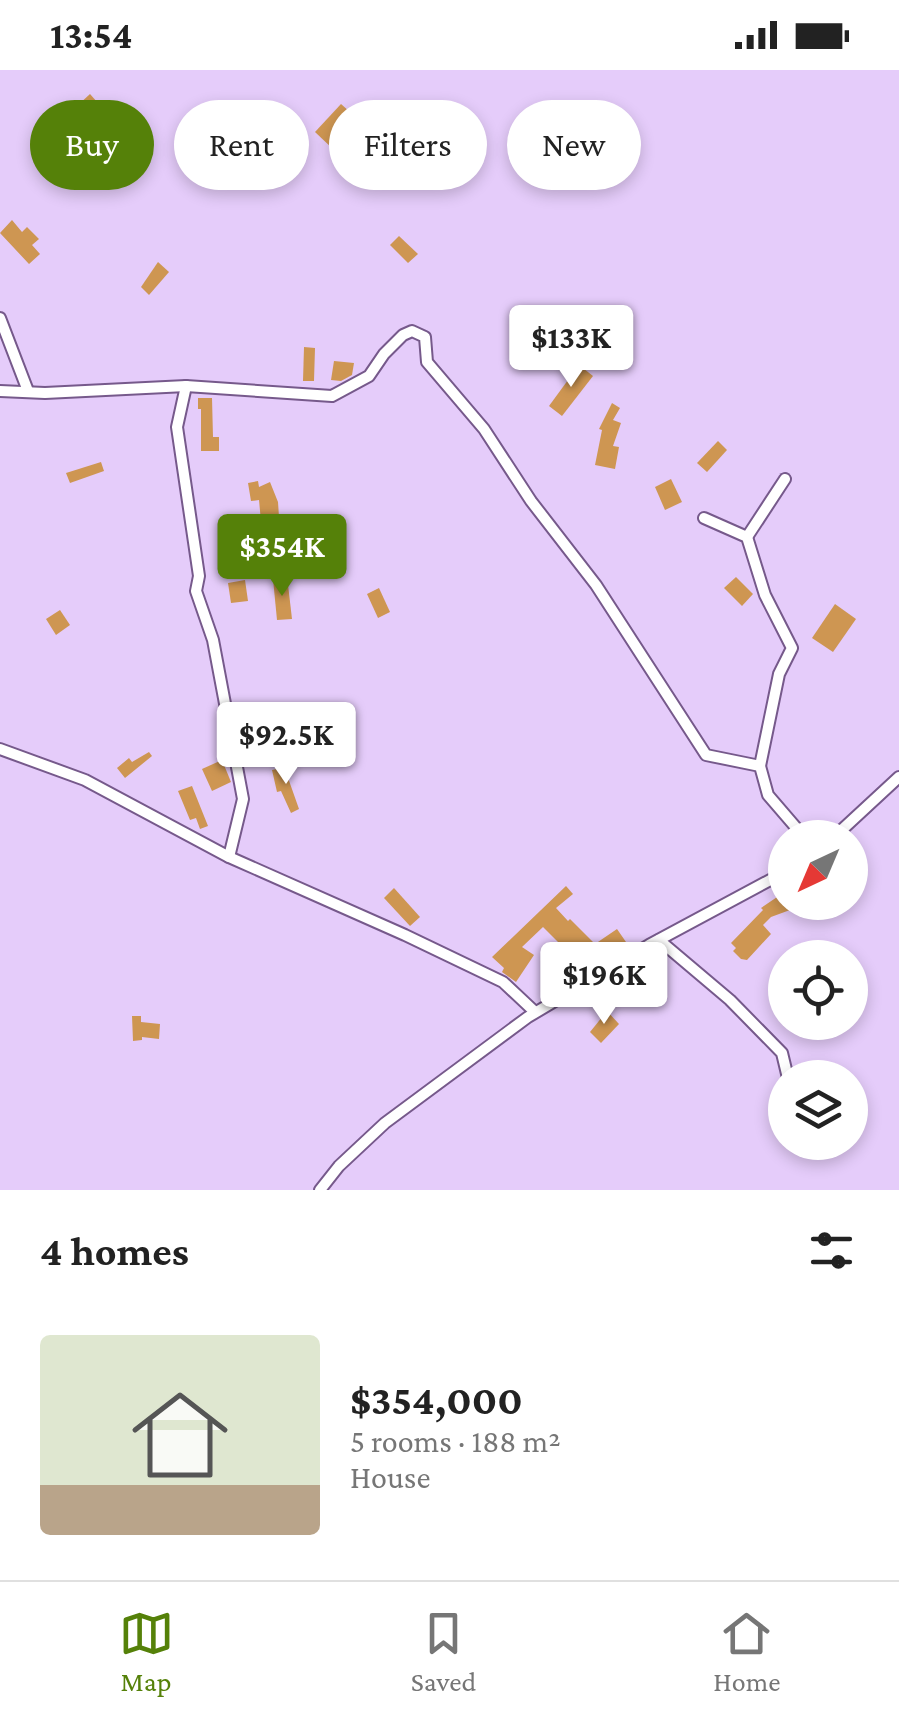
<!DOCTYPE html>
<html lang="en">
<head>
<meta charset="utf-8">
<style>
	body { margin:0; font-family:"Crimson Pro",serif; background:#f6f6f6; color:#222; height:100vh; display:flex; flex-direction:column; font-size:38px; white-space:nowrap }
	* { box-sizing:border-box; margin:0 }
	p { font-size:32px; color:#767676 }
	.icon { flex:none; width:55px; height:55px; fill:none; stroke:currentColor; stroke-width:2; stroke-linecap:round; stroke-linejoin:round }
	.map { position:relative; height:1120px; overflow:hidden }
	.drawer { display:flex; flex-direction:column; background:#fff; flex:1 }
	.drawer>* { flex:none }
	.banner { position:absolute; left:30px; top:30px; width:840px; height:90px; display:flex; gap:20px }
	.needle { width:65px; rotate:224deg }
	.tools { position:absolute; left:768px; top:750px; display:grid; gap:20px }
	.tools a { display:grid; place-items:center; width:100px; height:100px; border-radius:50%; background:#fff; box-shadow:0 5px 15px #0003; font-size:50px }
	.price { position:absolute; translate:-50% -85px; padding:0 22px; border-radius:10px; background:#fff; color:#222; font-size:32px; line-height:65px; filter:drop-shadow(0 2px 5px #0008) }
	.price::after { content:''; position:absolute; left:50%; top:60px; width:30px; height:22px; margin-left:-15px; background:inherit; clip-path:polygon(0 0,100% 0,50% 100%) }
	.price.selected { background:#558109; color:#fff }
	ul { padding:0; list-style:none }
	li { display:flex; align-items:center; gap:30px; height:250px; padding:0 40px }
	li+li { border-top:2px solid #e0e0e0 }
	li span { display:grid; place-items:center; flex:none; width:280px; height:200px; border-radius:10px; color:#555 }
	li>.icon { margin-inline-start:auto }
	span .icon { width:120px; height:120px; fill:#fffc; stroke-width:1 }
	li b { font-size:42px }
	h2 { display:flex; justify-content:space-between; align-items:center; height:120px; padding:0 40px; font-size:42px }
	.tag { padding:0 35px; border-radius:45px; background:#fff; box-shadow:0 5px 15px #0003; font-size:35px; line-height:90px }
	.tag.selected { background:#558109; color:#fff }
	.status { display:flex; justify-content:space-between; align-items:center; height:70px; padding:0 50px; background:#fff; direction:ltr }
	.status svg { height:28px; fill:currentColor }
	.menu { display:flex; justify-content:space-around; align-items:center; height:140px; border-top:2px solid #e0e0e0; background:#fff; font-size:28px; color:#767676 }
	.menu a { display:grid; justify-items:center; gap:5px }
	.menu .selected { color:#558109 }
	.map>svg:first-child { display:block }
</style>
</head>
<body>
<div class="status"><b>13:54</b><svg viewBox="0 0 49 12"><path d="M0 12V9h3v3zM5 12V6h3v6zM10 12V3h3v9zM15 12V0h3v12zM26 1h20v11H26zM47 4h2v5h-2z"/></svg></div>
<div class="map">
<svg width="899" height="1120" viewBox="0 0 899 1120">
	<rect width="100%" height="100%" fill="#e5ccfa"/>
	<g fill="#ce9652">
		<polygon points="90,24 105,41 92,53 77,36"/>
		<polygon points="341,34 360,51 334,80 315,62"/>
		<polygon points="12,150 22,162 27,157 39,169 32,175 40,184 29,194 0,163"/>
		<polygon points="399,166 418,184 408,193 390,175"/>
		<polygon points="158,192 169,202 149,225 141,217"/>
		<polygon points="304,277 315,278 314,311 303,311"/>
		<polygon points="334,291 354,293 352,305 341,311 331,310"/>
		<polygon points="579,295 593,306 562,346 549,336"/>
		<polygon points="198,328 212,328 213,367 219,367 219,381 201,381 201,339 198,339"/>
		<polygon points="612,333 620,338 613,350 621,353 613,376 619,377 615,399 595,395 602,360 599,359"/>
		<polygon points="718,371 727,380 707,402 697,393"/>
		<polygon points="101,392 104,401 70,413 66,403"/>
		<polygon points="671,409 682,432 665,440 655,417"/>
		<polygon points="258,411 259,417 270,412 278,432 280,462 299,460 299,470 263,473 259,430 251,431 248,413"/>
		<polygon points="287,506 292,549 277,550 273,509"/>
		<polygon points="736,507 753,524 742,536 724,518"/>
		<polygon points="245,510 248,531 231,533 228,513"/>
		<polygon points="379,518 390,542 378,548 367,524"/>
		<polygon points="835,534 856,549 833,582 812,568"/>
		<polygon points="60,540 70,555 56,565 46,549"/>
		<polygon points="149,682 152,686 125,708 117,698 129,688 132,692"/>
		<polygon points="222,690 231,712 212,721 202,699"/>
		<polygon points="292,696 293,704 287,705 299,739 291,743 281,721 277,722 272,700"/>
		<polygon points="192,716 208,756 200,759 196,748 190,750 178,721"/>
		<polygon points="566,816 573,824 556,838 568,851 570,849 595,874 617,859 626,872 604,887 601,882 584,892 590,899 582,905 578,900 563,916 543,899 565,879 543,857 522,877 534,885 516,912 502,902 504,898 492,887"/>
		<polygon points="394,818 420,847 410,856 384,828"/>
		<polygon points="783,823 790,840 771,847 763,855 771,864 747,890 741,889 733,881 736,878 731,873 763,840 761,838"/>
		<polygon points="607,941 619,954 601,973 590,962"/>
		<polygon points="132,946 141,946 141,952 160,954 159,969 142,967 142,970 133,971"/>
	</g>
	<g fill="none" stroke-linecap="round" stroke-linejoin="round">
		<g stroke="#76598b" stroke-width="14">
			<g id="minor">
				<polyline points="0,248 28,321"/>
				<polyline points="186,316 177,357 199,506 196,521 213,570 243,729 229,787"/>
				<polyline points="0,321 45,323 186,316 332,326 369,306 384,284 403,265 412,261 425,267 427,292 484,359 531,431 596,515 706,685 760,696 768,725 805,768"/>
				<polyline points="704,448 747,467 765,525 792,578 779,604 760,696"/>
				<polyline points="747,467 785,409"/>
				<polyline points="0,679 85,710 229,787 405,865 503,912 535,942"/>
				<polyline points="833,768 899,707"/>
				<polyline points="659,870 730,930 782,983 788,1008"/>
				<polyline points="779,1035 785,1016"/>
				<polyline points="320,1120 339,1096 385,1053 528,947 649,875 785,802"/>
			</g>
		</g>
		<use href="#minor" stroke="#fff" stroke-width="10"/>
	</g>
</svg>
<div class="tools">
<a><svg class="needle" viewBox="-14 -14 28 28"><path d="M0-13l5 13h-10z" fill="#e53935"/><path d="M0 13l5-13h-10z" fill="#767676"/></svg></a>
<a><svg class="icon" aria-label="locate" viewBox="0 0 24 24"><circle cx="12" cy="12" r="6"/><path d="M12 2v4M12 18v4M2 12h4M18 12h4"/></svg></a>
<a><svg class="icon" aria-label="layers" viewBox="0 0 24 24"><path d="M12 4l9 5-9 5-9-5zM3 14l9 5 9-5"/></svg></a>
</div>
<b class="price" style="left:571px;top:320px">$133K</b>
<b class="price selected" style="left:282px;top:529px">$354K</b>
<b class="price" style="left:286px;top:717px">$92.5K</b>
<b class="price" style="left:604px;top:957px">$196K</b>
<div class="banner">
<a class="tag selected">Buy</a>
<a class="tag">Rent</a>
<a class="tag">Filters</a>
<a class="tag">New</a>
</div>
</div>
<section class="drawer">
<h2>4 homes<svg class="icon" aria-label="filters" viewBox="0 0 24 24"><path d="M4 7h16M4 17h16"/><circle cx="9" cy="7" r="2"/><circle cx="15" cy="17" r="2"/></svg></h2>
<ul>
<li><span style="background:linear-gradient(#dfe7d0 75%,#b9a48a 0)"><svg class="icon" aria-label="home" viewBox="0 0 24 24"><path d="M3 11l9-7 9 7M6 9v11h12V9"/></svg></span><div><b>$354,000</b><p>5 rooms · 188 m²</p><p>House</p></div></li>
</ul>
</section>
<nav class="menu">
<a class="selected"><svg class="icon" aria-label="map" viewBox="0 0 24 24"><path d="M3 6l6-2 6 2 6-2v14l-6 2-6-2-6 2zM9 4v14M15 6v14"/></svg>Map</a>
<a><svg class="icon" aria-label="saved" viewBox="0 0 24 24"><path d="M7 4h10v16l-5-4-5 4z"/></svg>Saved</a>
<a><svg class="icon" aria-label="home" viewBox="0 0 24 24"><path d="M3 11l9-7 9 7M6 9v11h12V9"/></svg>Home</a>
</nav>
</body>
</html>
